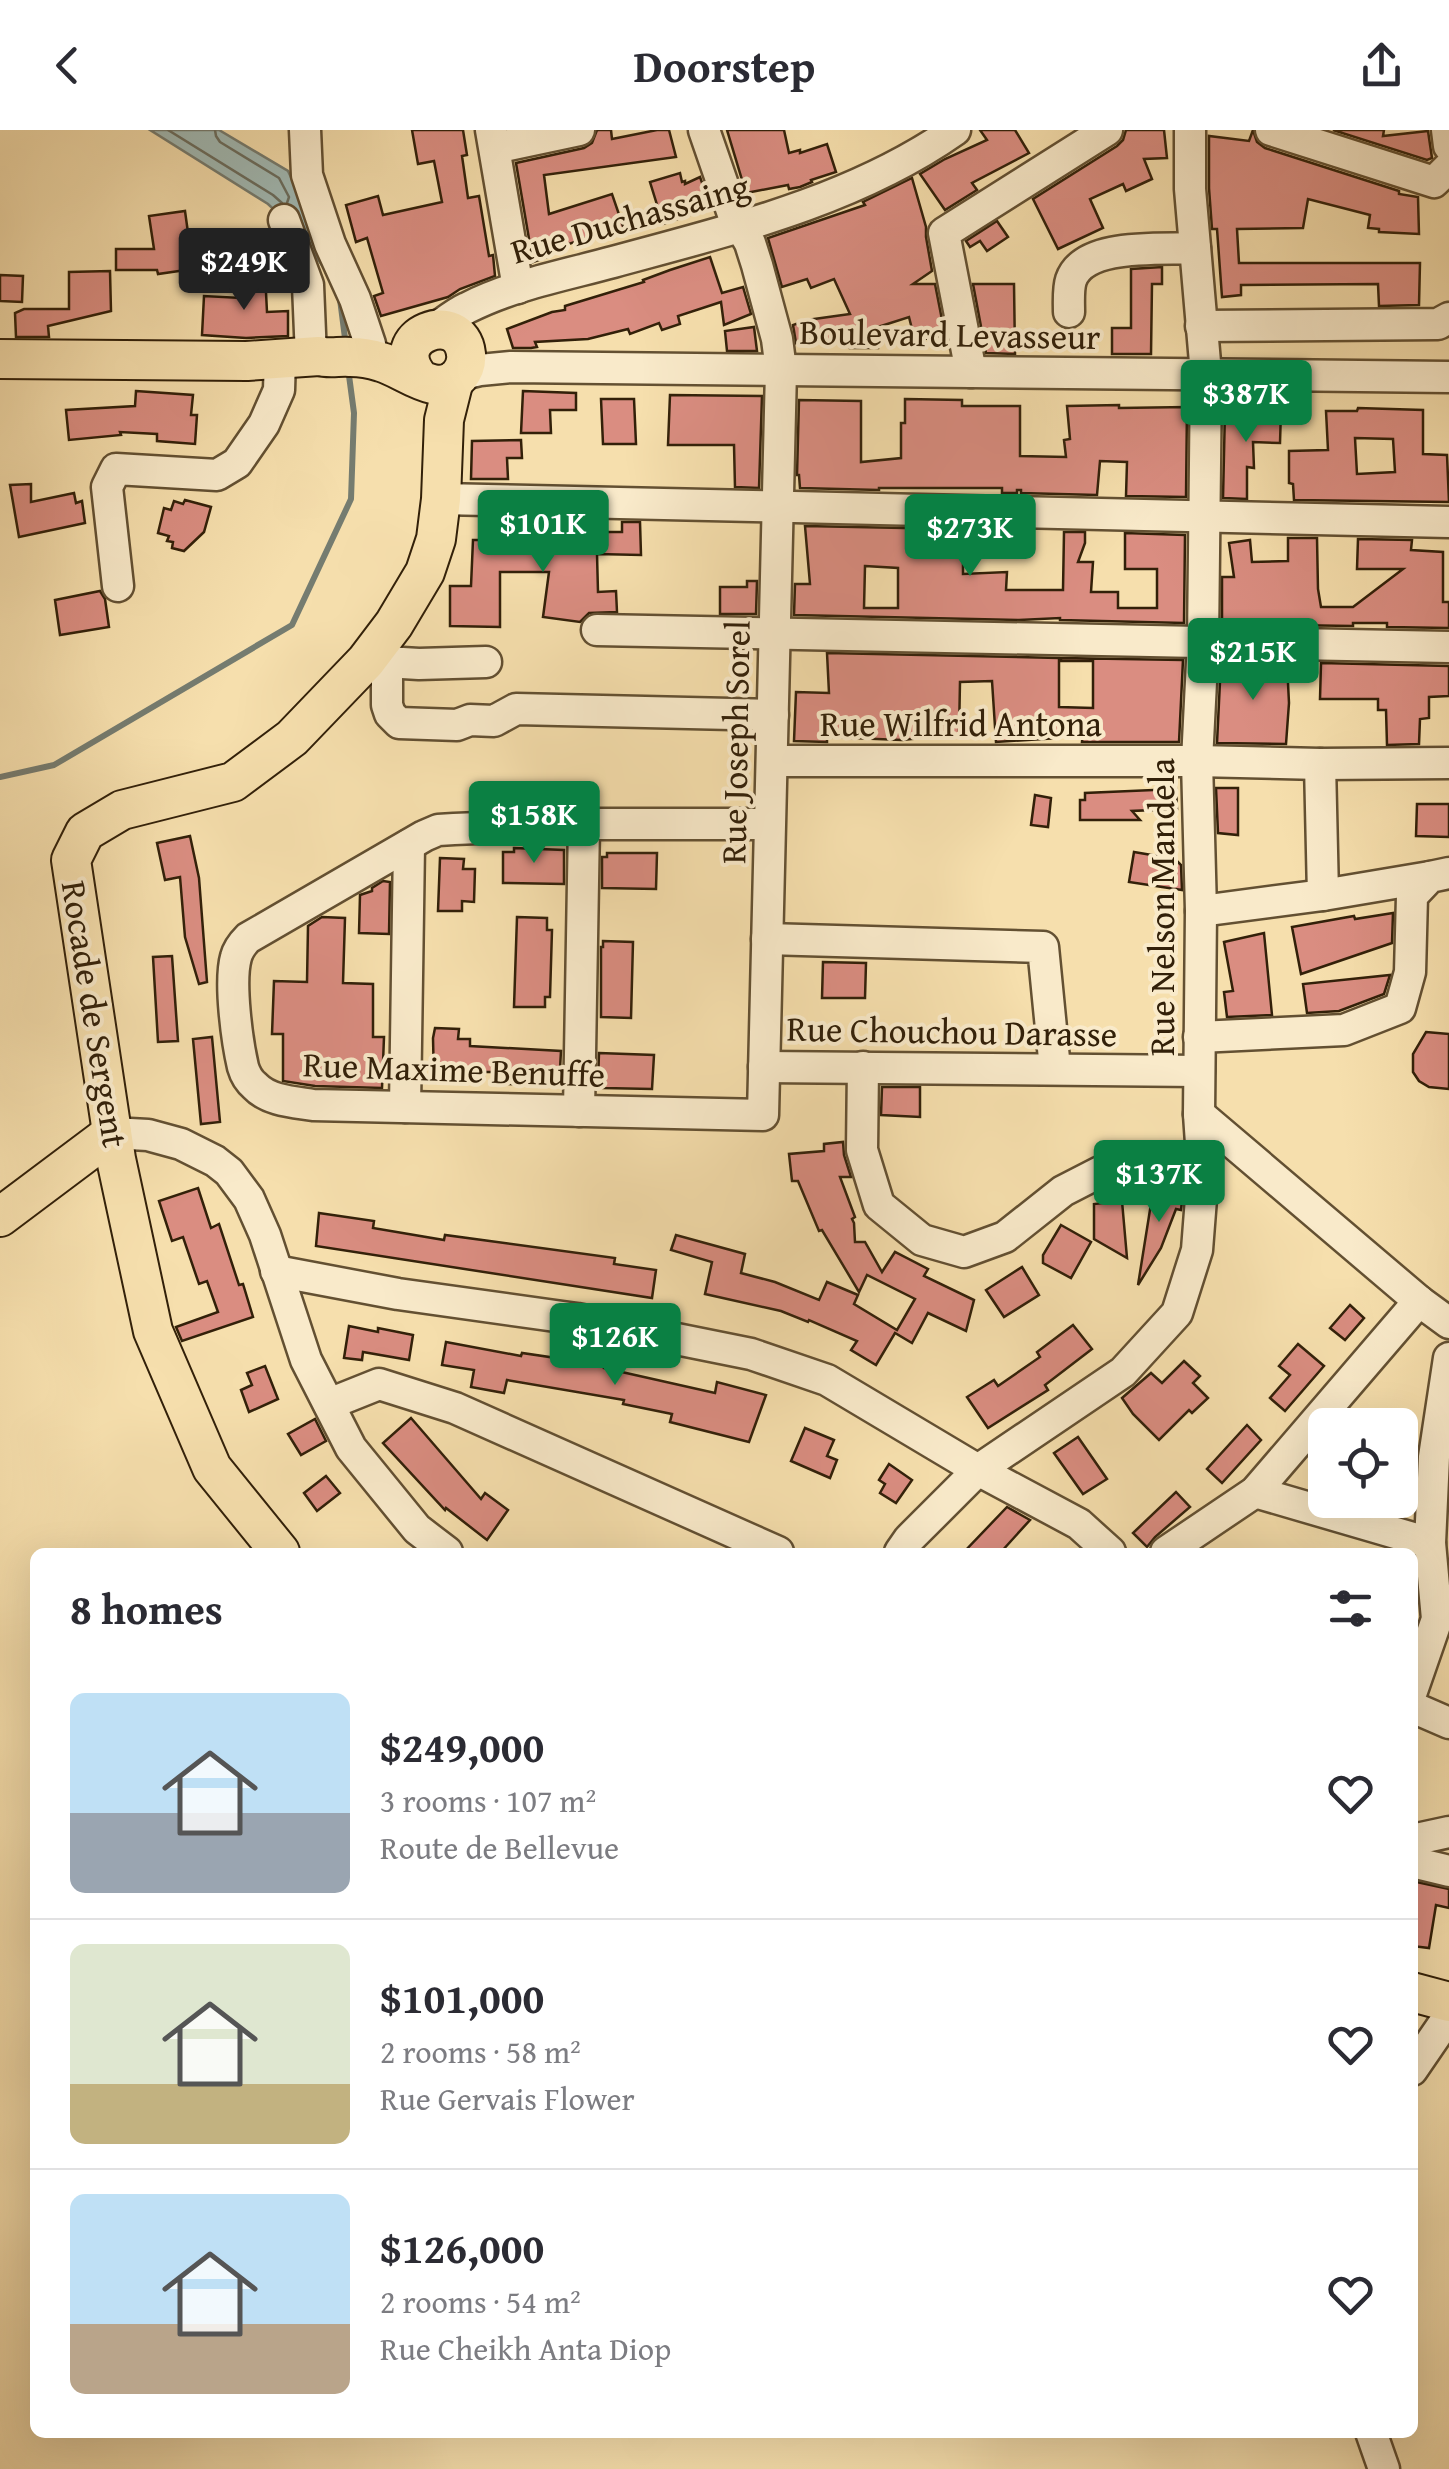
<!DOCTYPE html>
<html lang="en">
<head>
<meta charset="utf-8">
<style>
	body { margin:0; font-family:"Gentium Book Plus",serif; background:#f7f7f7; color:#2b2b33; height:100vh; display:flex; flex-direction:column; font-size:38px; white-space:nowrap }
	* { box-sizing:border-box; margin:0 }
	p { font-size:32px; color:#7c7c81 }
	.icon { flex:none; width:55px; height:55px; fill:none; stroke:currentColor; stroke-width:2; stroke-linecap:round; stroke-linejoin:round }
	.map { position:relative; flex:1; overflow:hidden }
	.side { position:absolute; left:30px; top:1418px; width:1388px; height:890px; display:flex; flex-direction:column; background:#fff; border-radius:15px; box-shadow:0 10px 40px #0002 }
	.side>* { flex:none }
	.controls { position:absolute; left:1308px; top:1278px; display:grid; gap:20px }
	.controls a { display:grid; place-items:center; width:110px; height:110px; border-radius:15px; background:#fff; box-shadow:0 10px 40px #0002; font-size:50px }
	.price { position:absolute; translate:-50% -85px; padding:0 22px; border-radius:10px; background:#0b8043; color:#fff; font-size:32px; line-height:65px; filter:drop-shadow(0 2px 5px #0008) }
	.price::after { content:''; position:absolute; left:50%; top:60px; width:30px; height:22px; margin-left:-15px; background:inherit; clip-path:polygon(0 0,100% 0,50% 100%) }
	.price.selected { background:#222; color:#fff }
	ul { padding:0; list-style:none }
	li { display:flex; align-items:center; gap:30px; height:250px; padding:0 40px }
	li+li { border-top:2px solid #e1e1e2 }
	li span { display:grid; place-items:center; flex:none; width:280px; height:200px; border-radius:15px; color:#555 }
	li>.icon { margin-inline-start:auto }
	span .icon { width:120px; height:120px; fill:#fffc; stroke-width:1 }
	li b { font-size:42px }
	h2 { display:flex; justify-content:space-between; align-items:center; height:120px; padding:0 40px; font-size:42px }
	header { display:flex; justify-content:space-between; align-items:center; height:130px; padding:0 40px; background:#fff; font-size:45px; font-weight:600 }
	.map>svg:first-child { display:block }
</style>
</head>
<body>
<header><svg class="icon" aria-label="back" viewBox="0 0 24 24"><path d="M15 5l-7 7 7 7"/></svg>Doorstep<svg class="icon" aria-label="share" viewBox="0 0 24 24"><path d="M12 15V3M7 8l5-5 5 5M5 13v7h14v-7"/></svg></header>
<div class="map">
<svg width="1449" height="2339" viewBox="0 0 1449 2339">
	<rect width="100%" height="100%" fill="#f6dfad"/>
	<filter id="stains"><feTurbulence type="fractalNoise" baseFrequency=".002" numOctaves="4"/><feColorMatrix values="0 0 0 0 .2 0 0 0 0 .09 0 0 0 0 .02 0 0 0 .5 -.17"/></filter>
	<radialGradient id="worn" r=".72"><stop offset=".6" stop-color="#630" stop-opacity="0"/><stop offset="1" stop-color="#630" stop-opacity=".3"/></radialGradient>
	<polygon fill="#a1bab5" stroke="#757c70" stroke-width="2.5" points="150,0 219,0 288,41 338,146 338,158 300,104 268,74"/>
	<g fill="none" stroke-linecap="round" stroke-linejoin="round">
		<g stroke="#6a6d5f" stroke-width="2.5">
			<polyline points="168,0 273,65 282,73"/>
			<polyline points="215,0 216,6 220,12 279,48 289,67 287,73"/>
		</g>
		<g stroke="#757c70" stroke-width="6">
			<polyline points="340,169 346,216"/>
			<polyline points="0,647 54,635 292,495 351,369 354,283 348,238"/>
		</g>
	</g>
	<g fill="#da8d81" stroke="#322009" stroke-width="2.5" fill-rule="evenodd">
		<polygon points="412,0 463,0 467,25 462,26 468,68 479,66 489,126 493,125 495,146 460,159 448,167 381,186 374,166 383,163 367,108 356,112 346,75 378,66 383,85 442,72 434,31 418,34"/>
		<polygon points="597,0 611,0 612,9 657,0 669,0 676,27 544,45 549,84 612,64 625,102 606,108 604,102 548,121 550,126 533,132 516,33 584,18 592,13"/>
		<polygon points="727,0 784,0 789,23 800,20 800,23 827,14 836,42 811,50 812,52 800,57 789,59 788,55 746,63"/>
		<polygon points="980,0 1015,0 1029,23 972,53 977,60 945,80 920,44 945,29 987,10"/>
		<polygon points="1126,0 1164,0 1167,28 1144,29 1152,49 1126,61 1123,54 1090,69 1103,98 1058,119 1033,69 1117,16 1123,10"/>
		<polygon points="1253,0 1257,12 1265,18 1399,61 1399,64 1418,67 1419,104 1379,102 1379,99 1368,98 1370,85 1308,69 1303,98 1237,99 1239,133 1420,133 1419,175 1379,176 1378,154 1241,155 1241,165 1222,167 1217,99 1212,99 1209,58 1209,6 1249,11"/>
		<polygon points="1333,0 1384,0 1383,6 1428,1 1432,28 1427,30"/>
		<polygon points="680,43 682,52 685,51 685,54 700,47 711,78 663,94 650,52"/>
		<polygon points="912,48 926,97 926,107 932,141 913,154 935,154 945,205 915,211 909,187 878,197 878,218 850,218 850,211 824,214 822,203 796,213 793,195 807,190 850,184 834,149 811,158 807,149 782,157 768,108 865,75 863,72"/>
		<polygon points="185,81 193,139 158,144 157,140 116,140 116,119 154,119 149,86"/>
		<polygon points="997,91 1008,107 987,121 980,111 970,117 966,111"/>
		<polygon points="710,127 722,163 743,157 751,184 724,195 721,172 678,186 680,194 662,200 659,193 630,204 628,199 588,209 535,212 537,217 531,218 513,218 507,199 552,182 565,180 565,176 644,152 643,150 670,140"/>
		<polygon points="1162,137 1162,154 1152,154 1151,224 1112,224 1112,198 1131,198 1131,139"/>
		<polygon points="110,141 111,181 48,196 49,207 16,207 15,183 24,179 69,179 69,142"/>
		<polygon points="265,143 267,182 288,181 288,206 246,208 202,205 204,166 241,168 239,144"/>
		<polygon points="0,145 23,146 22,172 0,171"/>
		<polygon points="973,154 1014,154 1015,224 986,223"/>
		<polygon points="754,197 757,221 727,221 725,201"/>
		<polygon points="136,261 193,265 191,285 197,285 195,314 157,311 157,304 120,302 121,305 69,310 66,280 135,276"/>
		<polygon points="523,261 576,263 576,280 550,280 551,303 521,303"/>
		<polygon points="670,265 762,266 759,358 735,357 734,315 668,315"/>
		<polygon points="601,269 634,269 636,314 603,314"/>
		<polygon points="905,269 962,270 962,276 1020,276 1020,326 1066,327 1064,310 1070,309 1067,276 1119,275 1119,278 1187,277 1186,367 1126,366 1127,332 1100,331 1097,365 1021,363 1021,360 1017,360 1017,363 1002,363 1002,358 879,358 879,360 800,358 799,345 797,345 799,270 861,271 861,332 901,328 901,293 905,293"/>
		<polygon points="1255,277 1256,280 1281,280 1280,313 1253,312 1254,338 1247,337 1247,369 1223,368 1225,280"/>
		<path d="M1358,278L1423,280V324L1447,325L1449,372L1294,370L1293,354L1289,353V321L1328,320L1326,281H1357ZM1355,308L1393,309L1395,342L1357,344Z"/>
		<polygon points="521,310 522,328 507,328 508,349 471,349 472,311"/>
		<polygon points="31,354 31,372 74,363 76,373 82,371 85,393 19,407 10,355"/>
		<polygon points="185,370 211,377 204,402 184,421 172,418 173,412 167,411 169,406 158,403 164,378 171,380 174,371 183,374"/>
		<polygon points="622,392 640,392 641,425 597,424 598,462 616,461 617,482 589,483 580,492 543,487 549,442 500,442 500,497 450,496 450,456 471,456 473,410 514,410 514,406 582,407 582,402 622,402"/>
		<path d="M805,396L953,399V403L963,404V444L1007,442L1006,460H1063L1064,402H1085V413L1078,432H1093L1091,462H1118V478H1157V439H1125V403L1185,405L1184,493L1060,490V488L1019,490L794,485L795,454H810ZM865,436L898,438V478H864Z"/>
		<polygon points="1288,408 1317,408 1318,459 1321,477 1353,477 1403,439 1357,439 1358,409 1412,410 1411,420 1443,422 1443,472 1449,472 1449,498 1387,497 1387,493 1353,493 1353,496 1222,494 1222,447 1234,447 1229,413 1250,410 1252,432 1288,431"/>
		<polygon points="747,451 757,451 756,484 720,484 720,457 747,457"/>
		<polygon points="100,461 105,469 109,497 60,505 55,470"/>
		<polygon points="827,523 1059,528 1059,577 1093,578 1093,531 1061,531 1061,528 1183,530 1179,612 1082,612 1083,600 1060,598 1058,608 996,612 992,551 960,552 959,604 902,610 827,607 827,612 794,611 796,562 829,563"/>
		<polygon points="1221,531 1287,533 1289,573 1286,614 1217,613"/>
		<polygon points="1321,533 1449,536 1449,566 1429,567 1429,588 1420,589 1419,614 1387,615 1386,580 1378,580 1378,569 1320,569"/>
		<polygon points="1216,658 1238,658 1238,705 1218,703"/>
		<polygon points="1176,659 1177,679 1132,681 1140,690 1080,690 1080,670 1085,670 1085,663"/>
		<polygon points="1035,665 1051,668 1048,697 1031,695"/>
		<polygon points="1417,674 1449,674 1449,707 1416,706"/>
		<polygon points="190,706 199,748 207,852 199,854 185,807 180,747 165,750 157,713"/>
		<polygon points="514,718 564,720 564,754 503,753 503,722 514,722"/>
		<polygon points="1134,722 1175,729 1181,735 1182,760 1129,752"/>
		<polygon points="607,723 657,723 656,759 602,758 602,727 607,727"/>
		<polygon points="440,728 464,729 463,739 475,739 474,772 462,771 462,781 438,781"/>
		<polygon points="383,751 390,752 389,804 359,803 360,765 372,761 372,758"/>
		<polygon points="1393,783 1392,813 1301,844 1292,797 1354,786 1355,789"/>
		<polygon points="322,787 345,788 343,853 373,854 373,907 384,907 382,958 315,956 283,951 283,904 272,904 274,851 307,852 308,796"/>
		<polygon points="517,787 547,788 547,800 552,800 550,867 545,867 545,877 514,877"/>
		<polygon points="1264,803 1272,885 1227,887 1224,862 1233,861 1224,812"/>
		<polygon points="603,811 633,812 631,888 601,887 601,817 603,817"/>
		<polygon points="172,826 178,911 158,912 153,827"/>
		<polygon points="823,832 866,833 865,868 822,868"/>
		<polygon points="1390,845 1384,864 1339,881 1307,883 1303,854"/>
		<polygon points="435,898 459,899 458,909 470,909 470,916 561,921 559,956 509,954 509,951 499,950 499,942 458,942 457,952 434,951 433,908"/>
		<polygon points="1426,902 1449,904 1449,959 1429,957 1419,951 1413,942 1413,924"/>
		<polygon points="212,907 220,992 201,994 193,909"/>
		<polygon points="599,923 654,925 652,959 603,958 603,954 598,953"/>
		<polygon points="882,957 920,957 920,987 881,985"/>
		<polygon points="843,1012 844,1025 851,1047 840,1047 855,1087 852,1089 854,1093 855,1112 865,1112 882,1142 895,1122 928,1139 924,1146 974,1170 966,1201 928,1183 912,1213 895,1203 876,1235 851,1220 857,1211 809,1190 808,1192 781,1181 705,1164 712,1132 671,1120 676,1105 745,1124 741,1143 775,1152 819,1170 827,1152 858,1165 854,1174 897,1200 915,1169 867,1145 859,1162 822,1100 819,1101 798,1051 792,1051 789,1024 824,1021 824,1014"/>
		<polygon points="198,1058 211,1098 219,1094 239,1155 243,1154 253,1187 182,1211 176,1197 218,1182 207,1151 199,1154 183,1107 172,1111 159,1071"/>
		<polygon points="1153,1061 1183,1062 1181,1080 1176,1079 1161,1118 1138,1155"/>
		<polygon points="1122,1071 1127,1128 1094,1109 1094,1074"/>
		<polygon points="319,1083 374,1091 373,1098 444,1110 445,1105 615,1128 614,1134 656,1140 652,1168 316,1116"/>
		<polygon points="1061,1095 1091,1112 1071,1148 1043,1133 1043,1125"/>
		<polygon points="1022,1137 1039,1165 1004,1187 986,1160"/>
		<polygon points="1350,1175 1364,1188 1345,1210 1330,1198"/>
		<polygon points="1073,1195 1092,1219 1045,1255 1048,1260 988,1298 967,1267 994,1250 998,1256 1040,1227 1037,1222"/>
		<polygon points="349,1196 378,1202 378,1198 413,1205 409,1230 363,1222 362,1230 344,1228"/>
		<polygon points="446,1212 521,1226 522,1223 570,1230 571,1225 605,1230 604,1238 715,1263 717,1252 766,1265 749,1312 670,1292 672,1284 623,1274 624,1270 507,1250 504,1263 471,1257 474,1240 442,1235"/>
		<polygon points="1298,1214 1324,1236 1285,1281 1270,1268 1290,1245 1279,1236"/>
		<polygon points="1184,1231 1200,1246 1193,1253 1208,1268 1192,1283 1189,1280 1159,1310 1133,1284 1122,1268 1151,1243 1162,1253"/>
		<polygon points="265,1236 278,1269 249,1282 241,1260 252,1255 247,1243"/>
		<polygon points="411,1288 481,1369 485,1363 508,1380 487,1410 446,1378 445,1380 383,1313"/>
		<polygon points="315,1289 326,1311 301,1325 288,1304"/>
		<polygon points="1247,1295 1261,1310 1222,1353 1207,1339"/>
		<polygon points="805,1298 834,1310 827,1326 837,1330 830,1348 791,1331"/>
		<polygon points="1078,1307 1107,1349 1083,1364 1054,1323"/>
		<polygon points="889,1334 912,1350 896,1373 880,1363 885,1354 879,1350"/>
		<polygon points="326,1346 340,1363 317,1381 304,1363"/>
		<polygon points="1176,1362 1190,1377 1155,1407 1147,1417 1133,1403"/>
		<polygon points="1007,1377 1030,1390 1001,1422 964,1422"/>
		<polygon points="1412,1751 1449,1759 1449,1778 1436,1775 1429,1818 1412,1816"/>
	</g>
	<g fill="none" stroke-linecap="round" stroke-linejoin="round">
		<g stroke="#635032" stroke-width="35">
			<g id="minor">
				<polyline points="305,0 307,45 330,114 355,169 370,214"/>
				<polyline points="491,0 518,158"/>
				<path d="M704,0L733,84L750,113L757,135L777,209L781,240L763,985L313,975C294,972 269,971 255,956C249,951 245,944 243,937C237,911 229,852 236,827C238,819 242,814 248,808L424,706L438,700L454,699L584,694H770"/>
				<polyline points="1271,0 1434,52 1449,37"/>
				<polyline points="1447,0 1449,16"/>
				<polyline points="495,18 579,0"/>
				<polyline points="284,90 308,155 311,227"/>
				<path d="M1069,182C1069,173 1068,159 1071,150C1084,112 1162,120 1195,118"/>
				<polyline points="1201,196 1438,194 1449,188"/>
				<path d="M435,199C445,192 456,183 467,178C512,155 565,145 613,132C730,100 854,71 955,0"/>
				<polyline points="971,242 944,103 1107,0"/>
				<polyline points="460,245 480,240 511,237 1449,247"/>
				<polyline points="441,369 1449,392"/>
				<polyline points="118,456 107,357 116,339 217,345 237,333 264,294 279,260 280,228"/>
				<polyline points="597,500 1449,517"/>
				<polyline points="369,531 419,534 486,532"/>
				<polyline points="387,532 387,575 390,584 399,593 457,595 470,590 494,591 516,579 773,585"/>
				<polyline points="773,631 1197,631 1320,634 1449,633"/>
				<polyline points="1320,634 1323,765"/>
				<polyline points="1201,781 1323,765 1430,747"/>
				<polyline points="767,809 1043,817 1055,939"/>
				<polyline points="1199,907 1344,900 1400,878 1410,842 1412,766 1430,747 1449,743"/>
				<polyline points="764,937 1199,941"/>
				<polyline points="863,937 862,1020 879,1075 922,1110 964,1122 1005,1107 1063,1061 1100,1042 1203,1043"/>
				<polyline points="405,977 409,715"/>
				<polyline points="579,981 584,694"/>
				<polyline points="1199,984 1419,1171 1449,1193"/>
				<polyline points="112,1003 148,1005 181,1014 215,1031 229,1042 249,1069 265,1105 306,1230 351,1318 417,1399 447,1422"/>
				<polyline points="276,1141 398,1164 577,1189 751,1224 827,1250 978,1340 1079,1394 1110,1422"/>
				<polyline points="329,1274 379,1254 455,1278 778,1422"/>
				<polyline points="1255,1362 1430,1413 1437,1489 1412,1561"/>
				<polyline points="1430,1413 1434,1327 1449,1228"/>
				<polyline points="900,1422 909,1409 978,1340 1123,1242 1177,1183 1197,1120 1203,1043 1199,984 1201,781 1197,631 1203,512 1206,244 1190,59 1190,0"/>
				<polyline points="1166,1422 1255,1362 1419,1171"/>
				<polyline points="1412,1577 1449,1593"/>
				<polyline points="1412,1710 1449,1702"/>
				<polyline points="1412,1732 1449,1741"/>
				<polyline points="1412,1940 1449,1886"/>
				<polyline points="1371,2302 1384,2339"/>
			</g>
		</g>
		<g stroke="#322009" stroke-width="42">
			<g id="major">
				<path d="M0,229L247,231L319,226C330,229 339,226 350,227C360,227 372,229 381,232C404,238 438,270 459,246C464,240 467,232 466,224C461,177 383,205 419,248"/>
				<polyline points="0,1087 112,1003"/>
				<polyline points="280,1422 212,1338 153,1201 116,1029 71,730 85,702 122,680 233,652 292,608 366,531 394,494 425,442 436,409 441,369 444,290 454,250"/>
				<polyline points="1412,1862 1449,1872"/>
			</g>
		</g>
		<use href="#minor" stroke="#f9eaca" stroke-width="30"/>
		<use href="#major" stroke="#f6dfad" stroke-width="38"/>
	</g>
	<g text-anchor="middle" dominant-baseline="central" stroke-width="8" stroke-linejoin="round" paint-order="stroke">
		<g font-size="35" fill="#322009" stroke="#f9eaca">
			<text transform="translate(630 88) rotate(-16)">Rue Duchassaing</text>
			<text transform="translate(950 204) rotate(1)">Boulevard Levasseur</text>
			<text x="961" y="593">Rue Wilfrid Antona</text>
			<text transform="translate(735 612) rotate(-89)">Rue Joseph Sorel</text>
			<text transform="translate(1161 777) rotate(-90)">Rue Nelson Mandela</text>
			<text transform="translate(95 884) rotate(81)">Rocade de Sergent</text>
			<text transform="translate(952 901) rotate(1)">Rue Chouchou Darasse</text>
			<text transform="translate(454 939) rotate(2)">Rue Maxime Benuffe</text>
		</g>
	</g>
	<rect width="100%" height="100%" filter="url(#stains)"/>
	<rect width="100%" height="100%" fill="url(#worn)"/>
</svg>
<div class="controls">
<a><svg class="icon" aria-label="locate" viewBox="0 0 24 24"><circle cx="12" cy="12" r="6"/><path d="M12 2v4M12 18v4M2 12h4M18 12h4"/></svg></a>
</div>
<b class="price selected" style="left:244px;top:183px">$249K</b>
<b class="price" style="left:1246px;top:315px">$387K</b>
<b class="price" style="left:543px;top:445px">$101K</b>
<b class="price" style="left:970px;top:449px">$273K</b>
<b class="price" style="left:1253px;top:573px">$215K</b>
<b class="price" style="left:534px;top:736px">$158K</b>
<b class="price" style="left:1159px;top:1095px">$137K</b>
<b class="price" style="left:615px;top:1258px">$126K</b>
<section class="side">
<h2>8 homes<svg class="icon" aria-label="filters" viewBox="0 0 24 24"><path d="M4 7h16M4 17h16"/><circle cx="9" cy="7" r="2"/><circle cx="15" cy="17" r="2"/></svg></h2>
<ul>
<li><span style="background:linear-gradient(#bfe0f5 60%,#9aa5b1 0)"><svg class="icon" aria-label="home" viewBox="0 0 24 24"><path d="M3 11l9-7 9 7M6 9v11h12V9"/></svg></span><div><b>$249,000</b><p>3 rooms · 107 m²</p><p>Route de Bellevue</p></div><svg class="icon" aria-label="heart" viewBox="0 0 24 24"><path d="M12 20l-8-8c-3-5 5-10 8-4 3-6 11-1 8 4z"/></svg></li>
<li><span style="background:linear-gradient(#dfe7d0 70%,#c2b280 0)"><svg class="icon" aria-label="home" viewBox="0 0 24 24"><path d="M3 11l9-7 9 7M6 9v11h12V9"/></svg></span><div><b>$101,000</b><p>2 rooms · 58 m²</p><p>Rue Gervais Flower</p></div><svg class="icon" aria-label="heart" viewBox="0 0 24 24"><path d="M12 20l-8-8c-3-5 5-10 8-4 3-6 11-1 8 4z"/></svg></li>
<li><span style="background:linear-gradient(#bfe0f5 65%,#b9a48a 0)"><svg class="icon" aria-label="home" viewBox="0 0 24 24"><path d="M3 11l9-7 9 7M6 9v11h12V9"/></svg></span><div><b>$126,000</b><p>2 rooms · 54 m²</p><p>Rue Cheikh Anta Diop</p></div><svg class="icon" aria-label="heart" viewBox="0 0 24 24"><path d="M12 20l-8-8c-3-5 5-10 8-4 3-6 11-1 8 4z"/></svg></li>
</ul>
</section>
</div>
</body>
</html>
